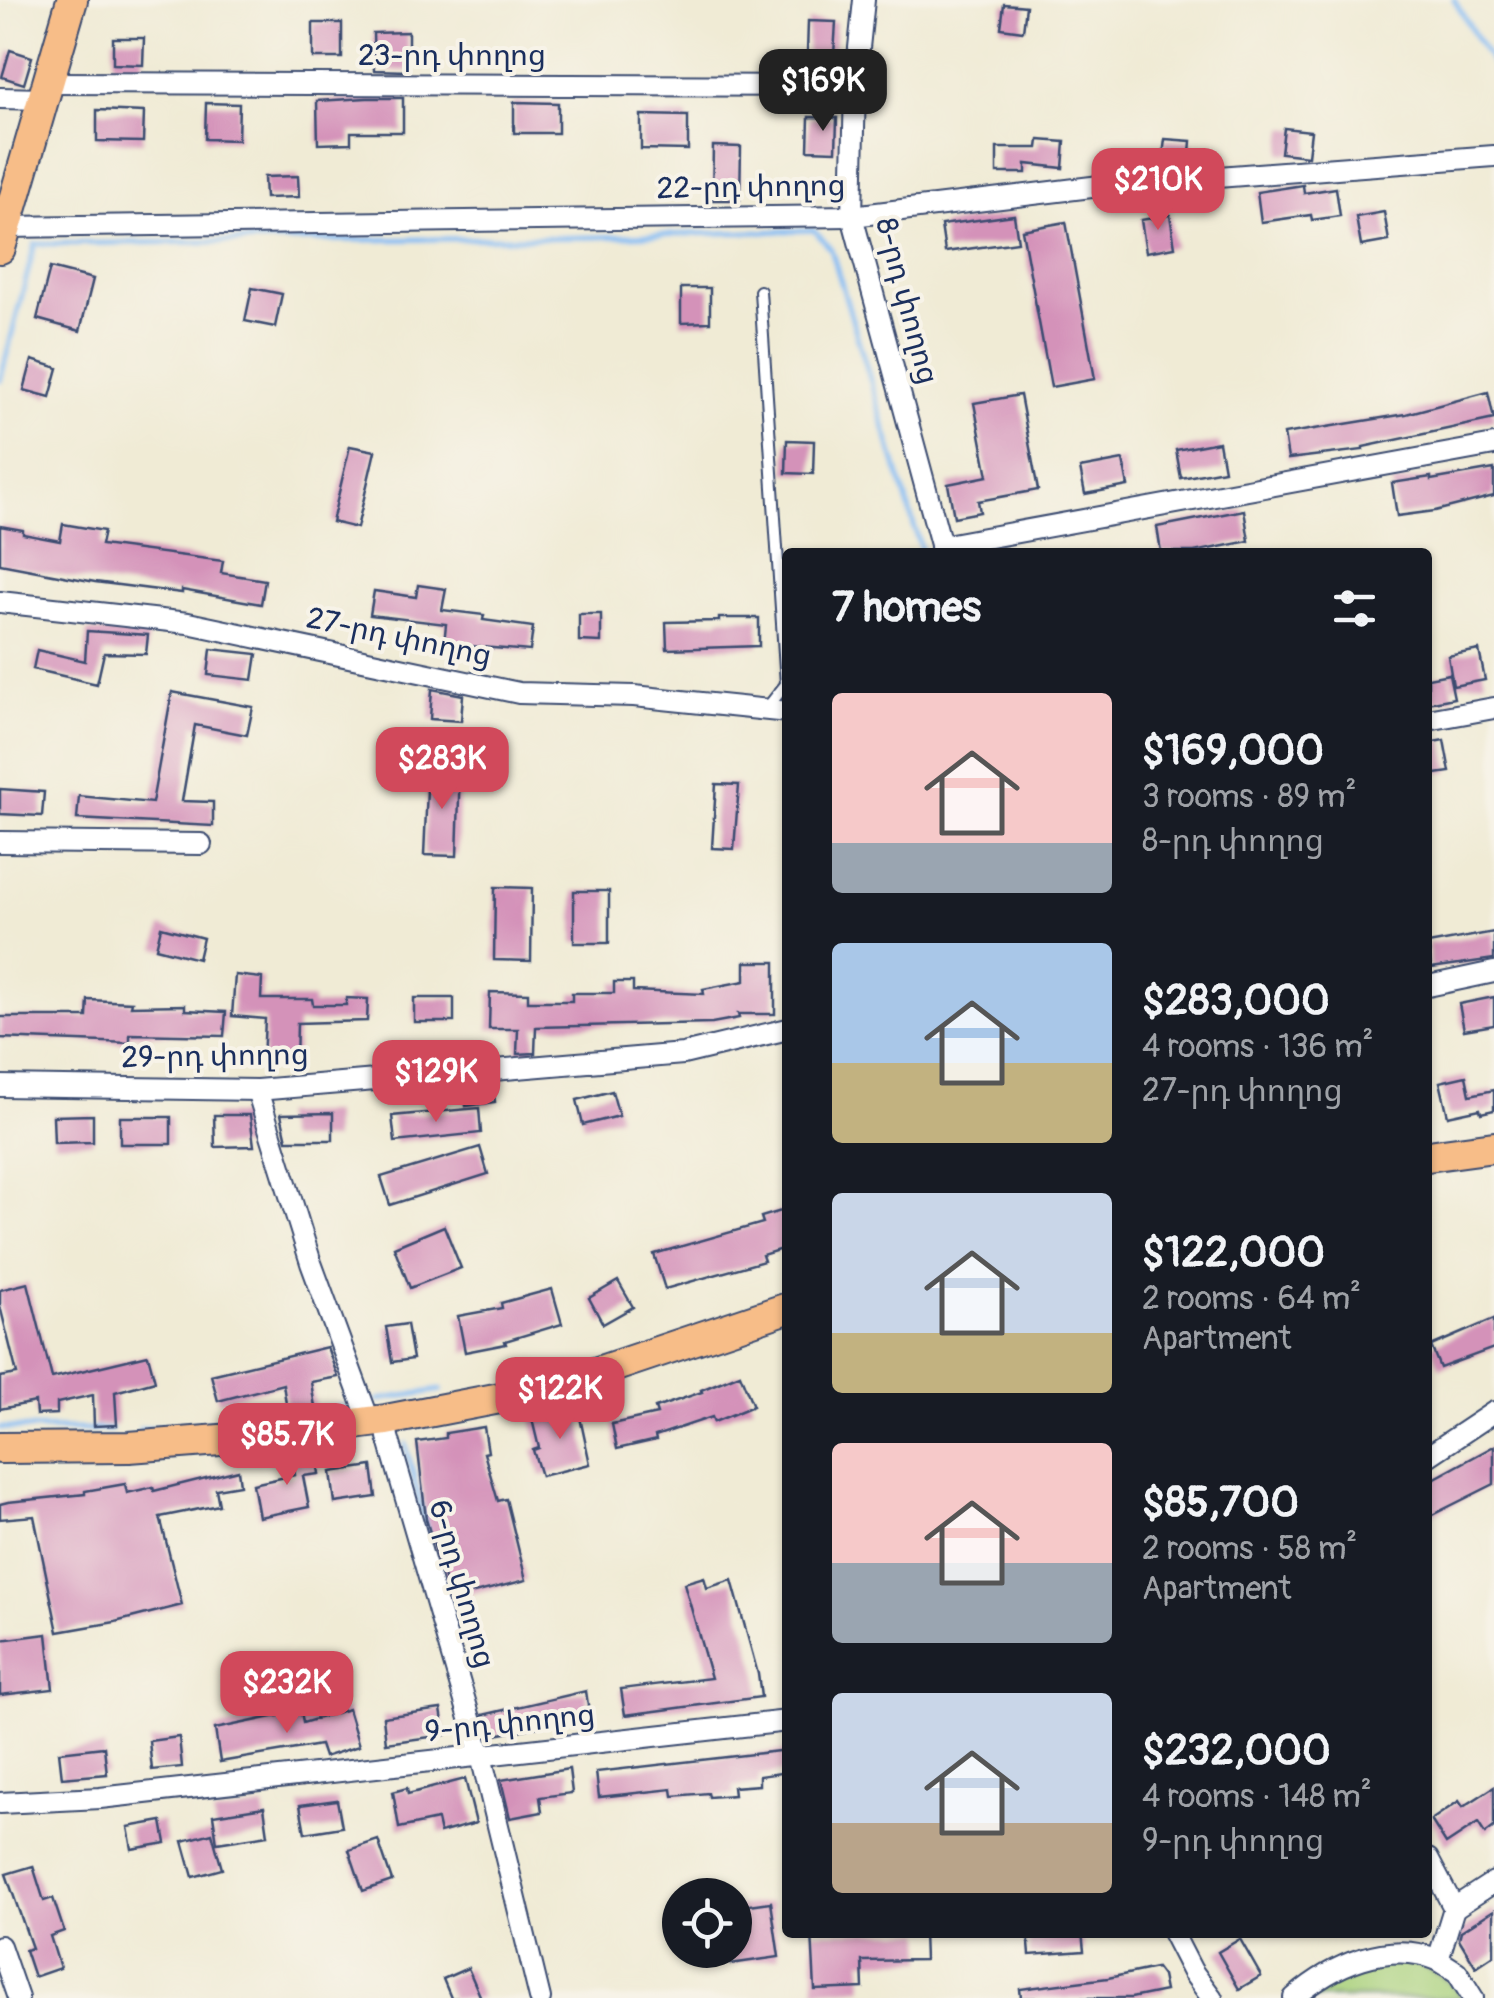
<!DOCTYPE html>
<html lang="en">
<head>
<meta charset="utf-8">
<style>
	body { margin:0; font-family:Pangolin,"Noto Sans Armenian",sans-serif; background:#20242c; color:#f1f3f6; height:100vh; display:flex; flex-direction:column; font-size:38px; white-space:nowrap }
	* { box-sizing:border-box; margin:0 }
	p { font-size:32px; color:#9ea1a6 }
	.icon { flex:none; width:55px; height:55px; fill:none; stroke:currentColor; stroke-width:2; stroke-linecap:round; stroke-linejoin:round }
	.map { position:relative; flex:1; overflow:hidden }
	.drawer { position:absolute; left:782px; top:548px; width:650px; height:1390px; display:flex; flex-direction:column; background:#171b24; border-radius:10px; box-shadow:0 2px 8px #0004 }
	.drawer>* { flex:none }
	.buttons { position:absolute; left:662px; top:1878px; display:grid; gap:20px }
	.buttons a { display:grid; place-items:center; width:90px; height:90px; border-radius:50%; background:#171b24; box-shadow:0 2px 8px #0004; font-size:50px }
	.price { position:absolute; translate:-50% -85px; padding:0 22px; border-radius:20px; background:#d1495b; color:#fff; font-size:32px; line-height:65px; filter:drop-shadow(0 2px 5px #0008) }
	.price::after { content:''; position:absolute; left:50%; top:60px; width:30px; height:22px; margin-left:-15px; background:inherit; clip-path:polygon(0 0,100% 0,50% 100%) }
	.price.selected { background:#222; color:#fff }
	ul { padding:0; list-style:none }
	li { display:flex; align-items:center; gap:30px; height:250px; padding:0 50px }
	li span { display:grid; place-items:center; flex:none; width:280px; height:200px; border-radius:10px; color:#555 }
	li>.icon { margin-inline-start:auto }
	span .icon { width:120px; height:120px; fill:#fffc; stroke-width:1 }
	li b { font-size:42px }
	h2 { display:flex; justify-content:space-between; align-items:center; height:120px; padding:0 50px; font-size:42px }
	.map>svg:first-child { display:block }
</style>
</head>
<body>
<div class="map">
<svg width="1494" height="1998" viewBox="0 0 1494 1998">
	<rect width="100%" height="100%" fill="#f7f3e8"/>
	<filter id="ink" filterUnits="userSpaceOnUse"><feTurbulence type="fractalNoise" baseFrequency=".01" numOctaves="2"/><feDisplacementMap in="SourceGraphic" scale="20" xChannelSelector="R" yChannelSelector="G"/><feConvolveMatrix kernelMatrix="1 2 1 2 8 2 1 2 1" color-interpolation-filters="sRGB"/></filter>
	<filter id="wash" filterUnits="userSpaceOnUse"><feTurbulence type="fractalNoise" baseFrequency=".0048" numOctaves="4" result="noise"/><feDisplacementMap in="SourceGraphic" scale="40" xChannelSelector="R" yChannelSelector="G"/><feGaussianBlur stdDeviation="2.25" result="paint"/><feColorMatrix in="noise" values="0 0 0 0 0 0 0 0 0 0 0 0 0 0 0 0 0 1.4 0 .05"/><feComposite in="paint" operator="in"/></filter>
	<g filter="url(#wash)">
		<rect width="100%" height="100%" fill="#f0ebd5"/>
		<path fill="#a9d17c" stroke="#62806d" stroke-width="2.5" d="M1394,1959C1423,1966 1445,1972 1463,1998H1299L1342,1970Z"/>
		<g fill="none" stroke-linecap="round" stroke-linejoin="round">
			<g stroke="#83bcf4" stroke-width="5">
				<polyline points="1454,0 1494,67"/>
				<polyline points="0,381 35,244 592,237 814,230 831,249 922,552"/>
				<polyline points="378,1400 441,1390"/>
				<polyline points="0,1428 111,1430"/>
				<polyline points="140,1429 191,1426 357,1404"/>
				<polyline points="406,1444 429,1543"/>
			</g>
		</g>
		<g id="blocks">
			<g fill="#d492b9">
				<polygon points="1004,4 1026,6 1023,31 1001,28"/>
				<polygon points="808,21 836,22 834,55 807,54"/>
				<rect x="313" y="23" width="29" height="35"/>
				<polygon points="408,32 408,71 374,70 373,33"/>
				<polygon points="113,38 144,38 143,65 113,64"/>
				<polygon points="10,50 32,57 24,84 2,77"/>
				<polygon points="367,98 403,98 403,132 351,132 351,143 318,144 317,101"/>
				<polygon points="514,102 558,103 558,133 514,133"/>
				<polygon points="206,103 239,104 238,140 205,139"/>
				<polygon points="97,110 144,112 143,142 97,141"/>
				<polygon points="641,115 688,116 688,150 641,149"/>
				<polygon points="809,117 837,118 836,151 808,150"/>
				<polygon points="1284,128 1311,131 1308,156 1281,153"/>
				<polygon points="1165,139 1191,141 1189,165 1162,164"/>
				<polygon points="1039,140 1065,142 1063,168 1026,164 1026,173 997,173 997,148 1038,148"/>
				<polygon points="713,146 741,147 740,200 712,200"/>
				<polygon points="298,176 299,197 265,198 264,177"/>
				<polygon points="1303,185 1304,193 1336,188 1340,216 1312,220 1311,215 1261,222 1257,192"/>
				<polygon points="1384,212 1389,241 1361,246 1356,217"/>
				<polygon points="1014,215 1018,242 945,252 941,225"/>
				<polygon points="1170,215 1175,247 1146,252 1141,220"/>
				<polygon points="1066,222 1095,379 1051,387 1022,230"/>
				<polygon points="50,268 93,279 80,331 37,319"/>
				<polygon points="252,288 282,294 275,327 245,321"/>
				<polygon points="681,288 710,288 710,322 681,323"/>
				<polygon points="32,360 58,368 50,397 24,390"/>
				<polygon points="1488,392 1494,419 1363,447 1363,450 1288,459 1284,434 1406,414"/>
				<polygon points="1020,395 1038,490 978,501 980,512 954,517 948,484 988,476 974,403"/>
				<polygon points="787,440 814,441 813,474 786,473"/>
				<polygon points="1219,442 1224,470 1181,478 1176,450"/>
				<polygon points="350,446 375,451 357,528 332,522"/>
				<polygon points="1123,460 1128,486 1085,494 1080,468"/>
				<polygon points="1494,469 1494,496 1435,511 1397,516 1392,483 1431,477 1431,480"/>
				<polygon points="1244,510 1249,541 1194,552 1161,552 1157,527"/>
				<polygon points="63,524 104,531 101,545 223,561 221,573 265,580 261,604 182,590 182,593 95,582 0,564 0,526 23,530 23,534 60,541"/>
				<polygon points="418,585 446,589 442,610 484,615 483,620 533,627 530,651 444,644 446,624 370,615 374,591 416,597"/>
				<polygon points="579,614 601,614 601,642 579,641"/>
				<polygon points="719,618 759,618 759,646 667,649 666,622 719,621"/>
				<polygon points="87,631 148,635 146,654 104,653 97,684 33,669 37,650 85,661"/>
				<polygon points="211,649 257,654 253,680 208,675"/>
				<polygon points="1479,650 1485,680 1453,686 1448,656"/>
				<polygon points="1449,674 1454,698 1428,703 1428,678"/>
				<polygon points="432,689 463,695 461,721 430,719"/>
				<polygon points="172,692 253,707 247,735 195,725 182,801 213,802 213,826 77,819 79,796 152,803"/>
				<polygon points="1444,740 1450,772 1428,775 1428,743"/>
				<polygon points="428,767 460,768 457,856 424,855"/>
				<polygon points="716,784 739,785 734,849 712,848"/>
				<polygon points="0,789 44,792 42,816 0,814"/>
				<polygon points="495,887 532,888 531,961 494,960"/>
				<rect x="574" y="891" width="35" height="52"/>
				<polygon points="161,927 203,938 198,959 156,948"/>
				<polygon points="1494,932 1494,959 1431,968 1428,944"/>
				<polygon points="745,962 775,962 775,1014 738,1014 739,1018 712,1023 536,1027 535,1053 517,1054 518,1029 489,1029 490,992 528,993 528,1001 572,1001 572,993 614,993 614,982 633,982 633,991 704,994 703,989 745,981"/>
				<polygon points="235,975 262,978 261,999 312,999 313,1005 346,1005 346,998 368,999 367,1021 297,1023 296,1063 263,1061 265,1019 232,1016"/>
				<polygon points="1494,997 1494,1025 1464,1030 1459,1004"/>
				<rect x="414" y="998" width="40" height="24"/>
				<polygon points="88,1000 132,1002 131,1006 185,1005 185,1010 226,1012 224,1036 130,1034 130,1043 0,1038 0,1017 87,1017"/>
				<polygon points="1466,1076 1470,1095 1494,1090 1494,1110 1481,1113 1480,1109 1448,1116 1440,1082"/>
				<polygon points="493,1084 495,1102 466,1106 464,1087"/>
				<polygon points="612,1091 619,1116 583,1125 577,1100"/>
				<polygon points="479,1108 481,1133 395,1142 392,1116"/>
				<polygon points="333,1113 333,1140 287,1140 281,1114"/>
				<polygon points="93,1115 93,1142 54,1143 53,1116"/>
				<polygon points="214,1115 250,1115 254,1146 215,1147"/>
				<rect x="120" y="1117" width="51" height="27"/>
				<polygon points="480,1147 488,1174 390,1205 381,1177"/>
				<polygon points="788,1209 788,1247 762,1255 764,1261 665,1289 654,1254 763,1223 761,1217"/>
				<polygon points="444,1226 461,1268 410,1288 394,1247"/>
				<polygon points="618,1281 633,1307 603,1324 589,1298"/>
				<polygon points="28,1283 52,1378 148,1355 155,1381 115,1392 117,1425 94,1426 93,1395 57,1403 57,1414 36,1415 35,1402 0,1409 0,1377 17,1374 0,1306 0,1290"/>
				<polygon points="552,1289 562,1324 505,1341 506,1344 465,1352 458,1316 502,1308 501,1303"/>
				<polygon points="1494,1319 1494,1348 1440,1368 1431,1346"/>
				<polygon points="407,1324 413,1359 392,1362 386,1327"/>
				<polygon points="327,1347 338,1377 311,1382 315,1407 287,1410 283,1384 218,1401 211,1375"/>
				<polygon points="740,1374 753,1406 714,1422 712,1417 655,1436 656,1440 617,1449 612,1424 657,1414 655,1408 702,1392 701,1390"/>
				<polygon points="578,1408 590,1464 541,1476 533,1450 539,1448 532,1419"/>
				<polygon points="484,1427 488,1452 484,1453 498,1501 506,1499 526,1580 450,1599 426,1519 417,1442 446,1438 446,1433"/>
				<polygon points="1494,1446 1494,1484 1428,1517 1428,1482"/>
				<polygon points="316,1451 319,1474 303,1476 309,1507 259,1517 253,1484 295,1475 293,1453"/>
				<polygon points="372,1466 376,1497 335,1503 331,1472"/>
				<polygon points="238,1470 240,1485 216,1489 219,1505 160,1517 182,1605 115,1622 58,1632 34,1516 0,1519 0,1504 8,1502 85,1494 85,1491 125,1484 127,1493 153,1487 154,1491"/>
				<polygon points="704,1577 707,1588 732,1580 758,1674 761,1697 625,1715 621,1689 711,1678 684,1583"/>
				<polygon points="47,1634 53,1689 0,1695 0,1640"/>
				<polygon points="586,1691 589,1712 535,1720 537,1727 490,1736 483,1715"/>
				<polygon points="348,1709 359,1746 324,1757 320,1745 220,1762 215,1729 301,1711 303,1723"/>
				<polygon points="441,1709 445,1735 386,1743 383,1717"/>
				<polygon points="179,1737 182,1767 152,1770 149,1741"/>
				<polygon points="104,1747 107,1774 62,1778 59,1752"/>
				<polygon points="788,1750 788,1772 759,1776 759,1785 733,1787 734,1795 709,1797 708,1793 673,1796 672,1789 599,1797 596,1772"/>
				<polygon points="569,1769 572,1793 540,1797 542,1812 510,1818 501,1780"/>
				<polygon points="465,1779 476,1823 440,1833 437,1820 399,1828 393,1792 407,1788 408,1794"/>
				<polygon points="1494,1787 1494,1827 1485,1834 1478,1823 1446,1844 1431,1820 1459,1801 1463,1807"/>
				<polygon points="337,1800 342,1827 305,1833 300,1805"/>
				<polygon points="264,1807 268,1835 217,1843 213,1815"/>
				<polygon points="162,1821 166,1843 132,1849 128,1827"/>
				<polygon points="212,1833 222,1869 193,1877 183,1841"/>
				<polygon points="378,1840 392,1881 363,1891 349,1850"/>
				<polygon points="33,1866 44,1901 53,1898 64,1931 50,1936 60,1968 34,1977 25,1950 32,1948 6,1874"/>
				<polygon points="771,1902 779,1957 730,1964 728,1950 735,1950 735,1907"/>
				<polygon points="1494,1910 1494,1955 1476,1967 1459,1939 1461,1931"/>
				<polygon points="812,1932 923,1932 924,1960 862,1961 863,1988 815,1990"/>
				<polygon points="1028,1932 1082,1932 1084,1951 1030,1955"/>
				<polygon points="1240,1939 1261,1976 1239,1989 1218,1952"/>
				<polygon points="468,1968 481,1998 451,1998 443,1979"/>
				<polygon points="1156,1968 1162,1976 1165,1991 1131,1998 1021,1998 1020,1989 1108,1978"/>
			</g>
		</g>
	</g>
	<g filter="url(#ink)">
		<use href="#blocks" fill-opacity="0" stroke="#3b4b70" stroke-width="2.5"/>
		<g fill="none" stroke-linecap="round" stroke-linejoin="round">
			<g stroke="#3b4b70" stroke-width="14">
				<polyline id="service" points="760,291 786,684 767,708"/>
			</g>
			<g stroke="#3b4b70" stroke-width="24">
				<g id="minor">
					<polyline points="864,0 855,86 852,216 943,552"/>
					<polyline points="48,83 855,86"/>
					<polyline points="0,98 43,99"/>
					<polyline points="6,227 852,216 1100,186 1494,156"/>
					<polyline points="941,546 1494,445"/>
					<polyline points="0,602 188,623 519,693 634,696 788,712"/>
					<polyline points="1428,720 1494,708"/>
					<polyline points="0,842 201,844"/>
					<polyline points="1428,986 1494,972"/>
					<polyline points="0,1086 257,1090 683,1054 788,1029"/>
					<polyline points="257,1090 311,1263 370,1423"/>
					<polyline points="386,1420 388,1437 481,1756 540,1998"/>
					<polyline points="1428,1456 1494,1412"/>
					<polyline points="0,1803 100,1798 788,1721"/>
					<polyline points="1428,1859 1454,1908 1438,1960 1457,1972 1473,1998"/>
					<polyline points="1454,1908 1494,1882"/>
					<polyline points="1172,1932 1192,1971 1212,1998"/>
					<polyline points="0,1946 18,1998"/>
					<path d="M1294,1998C1332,1965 1389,1939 1438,1960"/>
				</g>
			</g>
			<g stroke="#3b4b70" stroke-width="34">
				<g id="primary">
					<polyline points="0,248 72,0"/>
					<polyline points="1428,1156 1494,1147"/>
					<polyline points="0,1448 129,1447 246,1438 386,1420 547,1389 788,1308"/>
				</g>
			</g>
			<use href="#service" stroke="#fff" stroke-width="10"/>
			<use href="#minor" stroke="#fff" stroke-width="20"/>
			<use href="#primary" stroke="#f7bd88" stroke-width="30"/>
		</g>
	</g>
	<g text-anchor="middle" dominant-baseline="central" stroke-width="8" stroke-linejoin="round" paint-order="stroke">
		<g font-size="30" fill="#1b2f5e" stroke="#f7f3e8">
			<text x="452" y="55">23-րդ փողոց</text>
			<text transform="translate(751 187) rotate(-1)">22-րդ փողոց</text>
			<text transform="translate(907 301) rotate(75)">8-րդ փողոց</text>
			<text transform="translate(399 637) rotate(12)">27-րդ փողոց</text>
			<text transform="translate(215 1056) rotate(-1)">29-րդ փողոց</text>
			<text transform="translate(462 1584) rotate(74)">6-րդ փողոց</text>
			<text transform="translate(510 1723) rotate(-6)">9-րդ փողոց</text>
		</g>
	</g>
</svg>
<div class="buttons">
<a><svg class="icon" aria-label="locate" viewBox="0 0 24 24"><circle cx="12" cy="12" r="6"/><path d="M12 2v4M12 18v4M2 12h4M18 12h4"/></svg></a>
</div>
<b class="price selected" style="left:823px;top:134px">$169K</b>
<b class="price" style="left:1158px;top:233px">$210K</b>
<b class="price" style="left:442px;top:812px">$283K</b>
<b class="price" style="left:436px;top:1125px">$129K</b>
<b class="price" style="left:560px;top:1442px">$122K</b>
<b class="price" style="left:287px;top:1488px">$85.7K</b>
<b class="price" style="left:287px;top:1736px">$232K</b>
<section class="drawer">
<h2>7 homes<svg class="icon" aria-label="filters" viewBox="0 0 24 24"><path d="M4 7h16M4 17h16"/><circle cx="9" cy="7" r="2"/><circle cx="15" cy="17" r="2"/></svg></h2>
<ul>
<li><span style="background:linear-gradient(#f6c9c9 75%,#9aa5b1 0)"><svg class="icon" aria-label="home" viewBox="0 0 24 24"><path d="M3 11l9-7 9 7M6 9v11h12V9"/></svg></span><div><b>$169,000</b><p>3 rooms · 89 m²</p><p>8-րդ փողոց</p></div></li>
<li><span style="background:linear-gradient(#a9c7e8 60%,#c2b280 0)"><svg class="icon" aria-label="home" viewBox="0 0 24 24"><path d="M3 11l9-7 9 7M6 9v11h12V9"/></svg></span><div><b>$283,000</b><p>4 rooms · 136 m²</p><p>27-րդ փողոց</p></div></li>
<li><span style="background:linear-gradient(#c9d6e8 70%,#c2b280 0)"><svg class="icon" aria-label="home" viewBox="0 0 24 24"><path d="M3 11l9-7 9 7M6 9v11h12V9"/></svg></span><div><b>$122,000</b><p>2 rooms · 64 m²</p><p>Apartment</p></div></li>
<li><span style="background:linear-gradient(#f6c9c9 60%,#9aa5b1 0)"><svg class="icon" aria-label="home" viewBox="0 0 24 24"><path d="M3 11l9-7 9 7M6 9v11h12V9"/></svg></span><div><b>$85,700</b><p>2 rooms · 58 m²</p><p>Apartment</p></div></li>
<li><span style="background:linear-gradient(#c9d6e8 65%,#b9a48a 0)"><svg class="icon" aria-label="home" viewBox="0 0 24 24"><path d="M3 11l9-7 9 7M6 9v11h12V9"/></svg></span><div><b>$232,000</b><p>4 rooms · 148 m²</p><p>9-րդ փողոց</p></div></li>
</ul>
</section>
</div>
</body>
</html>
